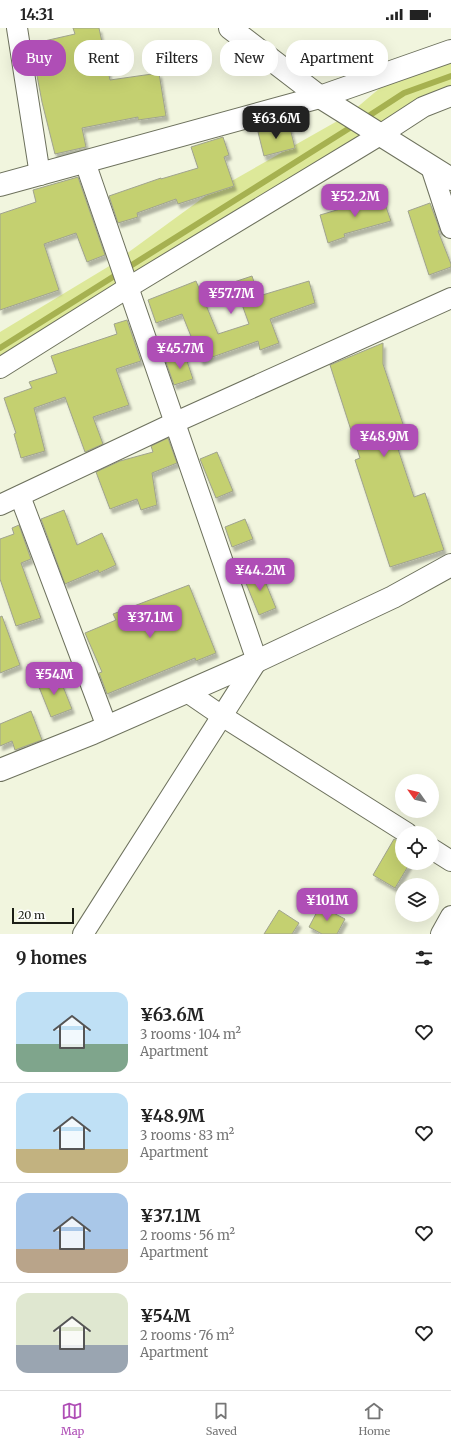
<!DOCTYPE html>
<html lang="en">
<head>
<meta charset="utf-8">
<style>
	body { margin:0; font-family:Merriweather,serif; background:#f2f2f2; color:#222; height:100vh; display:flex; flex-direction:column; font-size:15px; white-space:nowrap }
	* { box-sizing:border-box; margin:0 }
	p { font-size:13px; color:#767676 }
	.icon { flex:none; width:22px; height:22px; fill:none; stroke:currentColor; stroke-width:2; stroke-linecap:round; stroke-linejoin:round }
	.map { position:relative; height:906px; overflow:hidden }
	.drawer { display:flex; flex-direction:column; background:#fff; flex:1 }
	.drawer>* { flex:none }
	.top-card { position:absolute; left:12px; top:12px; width:427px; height:36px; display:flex; gap:8px }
	.needle { width:26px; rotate:304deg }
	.controls { position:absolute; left:395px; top:746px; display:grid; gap:8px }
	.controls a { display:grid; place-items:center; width:44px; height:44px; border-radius:50%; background:#fff; box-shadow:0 4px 16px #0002; font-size:20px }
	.scale { position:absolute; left:12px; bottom:10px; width:62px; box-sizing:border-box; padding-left:4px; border:2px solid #1c1e16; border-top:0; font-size:11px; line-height:14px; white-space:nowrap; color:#1c1e16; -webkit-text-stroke:3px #fff; paint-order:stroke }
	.price { position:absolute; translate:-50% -34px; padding:0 9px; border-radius:8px; background:#af4eb6; color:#fff; font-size:13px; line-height:26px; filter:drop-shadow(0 1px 2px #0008) }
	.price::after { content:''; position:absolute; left:50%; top:24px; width:12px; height:9px; margin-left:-6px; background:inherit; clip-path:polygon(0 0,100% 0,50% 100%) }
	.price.active { background:#222; color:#fff }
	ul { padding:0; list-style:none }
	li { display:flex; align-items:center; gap:12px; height:100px; padding:0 16px }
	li+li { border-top:1px solid #e0e0e0 }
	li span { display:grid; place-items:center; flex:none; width:112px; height:80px; border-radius:12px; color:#555 }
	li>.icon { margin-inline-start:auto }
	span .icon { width:48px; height:48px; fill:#fffc; stroke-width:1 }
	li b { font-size:17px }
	h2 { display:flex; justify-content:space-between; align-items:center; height:48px; padding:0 16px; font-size:17px }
	.tag { padding:0 14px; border-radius:16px; background:#fff; box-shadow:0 4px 16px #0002; font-size:14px; line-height:36px }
	.tag.active { background:#af4eb6; color:#fff }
	.status { display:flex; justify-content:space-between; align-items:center; height:28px; padding:0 20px; background:#fff; direction:ltr }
	.status svg { height:11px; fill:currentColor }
	.tab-bar { display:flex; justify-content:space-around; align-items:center; height:56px; border-top:1px solid #e0e0e0; background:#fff; font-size:11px; color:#767676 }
	.tab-bar a { display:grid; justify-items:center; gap:2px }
	.tab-bar .active { color:#af4eb6 }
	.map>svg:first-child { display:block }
</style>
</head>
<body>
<div class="status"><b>14:31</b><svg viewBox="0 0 49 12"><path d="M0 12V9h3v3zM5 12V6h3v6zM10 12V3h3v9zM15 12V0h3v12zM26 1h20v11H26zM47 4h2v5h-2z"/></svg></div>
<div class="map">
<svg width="451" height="906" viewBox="0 0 451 906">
	<defs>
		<filter id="shadow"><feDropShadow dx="2.5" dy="4.5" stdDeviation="1" flood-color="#0004"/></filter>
	</defs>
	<rect width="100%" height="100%" fill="#f1f5de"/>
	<polygon fill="#dde899" points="451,30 451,68 0,340 0,304 111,237 207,167 348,87 380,60"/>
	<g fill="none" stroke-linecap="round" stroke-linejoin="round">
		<g stroke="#a6b150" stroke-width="6">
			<polyline points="364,91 404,65 451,48"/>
			<polyline points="0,320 356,96"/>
		</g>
	</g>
	<g fill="#c4d070" stroke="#a0a38e" filter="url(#shadow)">
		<polygon points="73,0 99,0 110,52 159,45 166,88 138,92 138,89 82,100 86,119 55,126 42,74 31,16 75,6"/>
		<polygon points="289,96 295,120 264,128 258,104"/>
		<polygon points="223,109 229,127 224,129 234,158 178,176 176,171 137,185 138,189 118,195 109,168 161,150 161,151 198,140 191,119"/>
		<polygon points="78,149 105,227 87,234 76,205 44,216 59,262 0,282 0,186 36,174 33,162"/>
		<polygon points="381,165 391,193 344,206 345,209 328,215 320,187 357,176 356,173"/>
		<polygon points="430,175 440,202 438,203 451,236 451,239 429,247 408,183"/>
		<polygon points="252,248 259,268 309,253 315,275 270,291 279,315 260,322 258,313 201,333 182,286 156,295 148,272 196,253 218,306 249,296 234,254"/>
		<polygon points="127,292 141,333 116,341 129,377 93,389 103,416 85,424 65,369 34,380 45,423 21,430 14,406 16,405 4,370 32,360 29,354 57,345 51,328 117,306 114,296"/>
		<polygon points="383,315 383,336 406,405 394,409 414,469 425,465 444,522 390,539 355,432 360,430 330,337"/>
		<polygon points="185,327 193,351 174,357 166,334"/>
		<polygon points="168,410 177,435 152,445 157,477 141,482 137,471 110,481 96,444 120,433 153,424 151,418"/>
		<polygon points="217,424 233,463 216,470 200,431"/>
		<polygon points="64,482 77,517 102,505 116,537 99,545 98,542 65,556 41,491"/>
		<polygon points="245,491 253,511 232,519 225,499"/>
		<polygon points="19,497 31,531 21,535 41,590 16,598 0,551 0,511 14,506 12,500"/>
		<polygon points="260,541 276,580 259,587 243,548"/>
		<polygon points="189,557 216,625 196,633 195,630 107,666 99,645 102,644 85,605 116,592 113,586"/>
		<polygon points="2,588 20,637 0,645 0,589"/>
		<polygon points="58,646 72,681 51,689 37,654"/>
		<polygon points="31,683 42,712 15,722 12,713 0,718 0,696"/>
		<polygon points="394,811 402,815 402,835 410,835 395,860 373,847"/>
		<polygon points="320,878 345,891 337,906 322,906 309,899"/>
		<polygon points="279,882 299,895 292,906 264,906"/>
	</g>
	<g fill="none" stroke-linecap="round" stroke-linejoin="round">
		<g stroke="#6d715d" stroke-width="22">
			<g id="street">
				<polyline points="17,0 40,147"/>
				<polyline points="431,139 451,200"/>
				<polyline points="0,340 129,259 380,107 423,79 451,68"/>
				<polyline points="20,468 107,699"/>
				<polyline points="0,477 176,394 451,270"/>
				<polyline points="187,664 222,688 407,805"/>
				<polyline points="432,821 451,833"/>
				<polyline points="83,906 257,633 85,134"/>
				<polyline points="441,906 451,888"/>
			</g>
		</g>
		<g stroke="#6d715d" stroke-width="24">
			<g id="secondary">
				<polyline points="230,0 320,69 451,151"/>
				<polyline points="0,157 320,69 451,23"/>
				<polyline points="0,742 93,705 257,633 393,569 451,537"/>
			</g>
		</g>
		<use href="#street" stroke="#fff" stroke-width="20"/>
		<use href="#secondary" stroke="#fff" stroke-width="22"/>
	</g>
</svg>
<div class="controls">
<a><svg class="needle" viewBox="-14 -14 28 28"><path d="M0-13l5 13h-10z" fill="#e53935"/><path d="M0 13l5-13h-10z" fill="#767676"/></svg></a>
<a><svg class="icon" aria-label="locate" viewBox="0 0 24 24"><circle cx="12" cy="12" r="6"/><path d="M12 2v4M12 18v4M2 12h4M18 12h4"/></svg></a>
<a><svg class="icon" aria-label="layers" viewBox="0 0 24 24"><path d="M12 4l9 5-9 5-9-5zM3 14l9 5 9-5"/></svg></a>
</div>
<div class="scale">20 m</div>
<b class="price active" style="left:276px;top:112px">¥63.6M</b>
<b class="price" style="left:355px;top:190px">¥52.2M</b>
<b class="price" style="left:231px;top:287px">¥57.7M</b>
<b class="price" style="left:180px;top:342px">¥45.7M</b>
<b class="price" style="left:384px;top:430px">¥48.9M</b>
<b class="price" style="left:260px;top:564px">¥44.2M</b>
<b class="price" style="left:150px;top:611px">¥37.1M</b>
<b class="price" style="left:54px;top:668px">¥54M</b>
<b class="price" style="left:327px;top:894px">¥101M</b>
<div class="top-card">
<a class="tag active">Buy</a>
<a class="tag">Rent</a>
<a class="tag">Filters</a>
<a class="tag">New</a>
<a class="tag">Apartment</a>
</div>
</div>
<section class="drawer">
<h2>9 homes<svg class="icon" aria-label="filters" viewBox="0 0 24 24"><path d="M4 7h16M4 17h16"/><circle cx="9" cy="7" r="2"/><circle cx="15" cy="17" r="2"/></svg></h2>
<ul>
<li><span style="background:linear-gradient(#bfe0f5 65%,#7fa58c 0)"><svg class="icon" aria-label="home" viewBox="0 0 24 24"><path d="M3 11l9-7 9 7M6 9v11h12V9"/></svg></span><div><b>¥63.6M</b><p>3 rooms · 104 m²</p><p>Apartment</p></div><svg class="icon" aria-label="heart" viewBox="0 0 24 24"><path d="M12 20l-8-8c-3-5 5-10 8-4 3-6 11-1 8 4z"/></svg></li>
<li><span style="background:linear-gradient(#bfe0f5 70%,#c2b280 0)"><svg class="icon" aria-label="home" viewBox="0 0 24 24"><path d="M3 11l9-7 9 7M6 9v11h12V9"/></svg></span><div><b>¥48.9M</b><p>3 rooms · 83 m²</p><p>Apartment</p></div><svg class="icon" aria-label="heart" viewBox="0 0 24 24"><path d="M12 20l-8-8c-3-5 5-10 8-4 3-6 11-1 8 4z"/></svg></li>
<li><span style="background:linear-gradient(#a9c7e8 70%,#b9a48a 0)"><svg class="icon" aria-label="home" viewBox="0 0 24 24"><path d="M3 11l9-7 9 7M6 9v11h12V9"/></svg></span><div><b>¥37.1M</b><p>2 rooms · 56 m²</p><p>Apartment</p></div><svg class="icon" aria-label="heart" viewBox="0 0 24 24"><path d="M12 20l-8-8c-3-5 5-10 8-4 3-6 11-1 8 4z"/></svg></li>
<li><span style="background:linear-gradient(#dfe7d0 65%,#9aa5b1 0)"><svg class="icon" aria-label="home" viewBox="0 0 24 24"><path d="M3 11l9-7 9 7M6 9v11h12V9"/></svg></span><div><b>¥54M</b><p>2 rooms · 76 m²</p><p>Apartment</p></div><svg class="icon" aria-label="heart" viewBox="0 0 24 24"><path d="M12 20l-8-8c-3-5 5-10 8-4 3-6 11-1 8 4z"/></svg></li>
</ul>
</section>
<nav class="tab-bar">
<a class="active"><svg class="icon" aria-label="map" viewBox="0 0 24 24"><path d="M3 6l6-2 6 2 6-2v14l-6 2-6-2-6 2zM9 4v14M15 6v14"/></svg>Map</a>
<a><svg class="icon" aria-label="saved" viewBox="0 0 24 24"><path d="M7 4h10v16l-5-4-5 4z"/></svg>Saved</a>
<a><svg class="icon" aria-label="home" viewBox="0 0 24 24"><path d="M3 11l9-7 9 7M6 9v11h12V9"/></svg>Home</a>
</nav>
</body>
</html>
